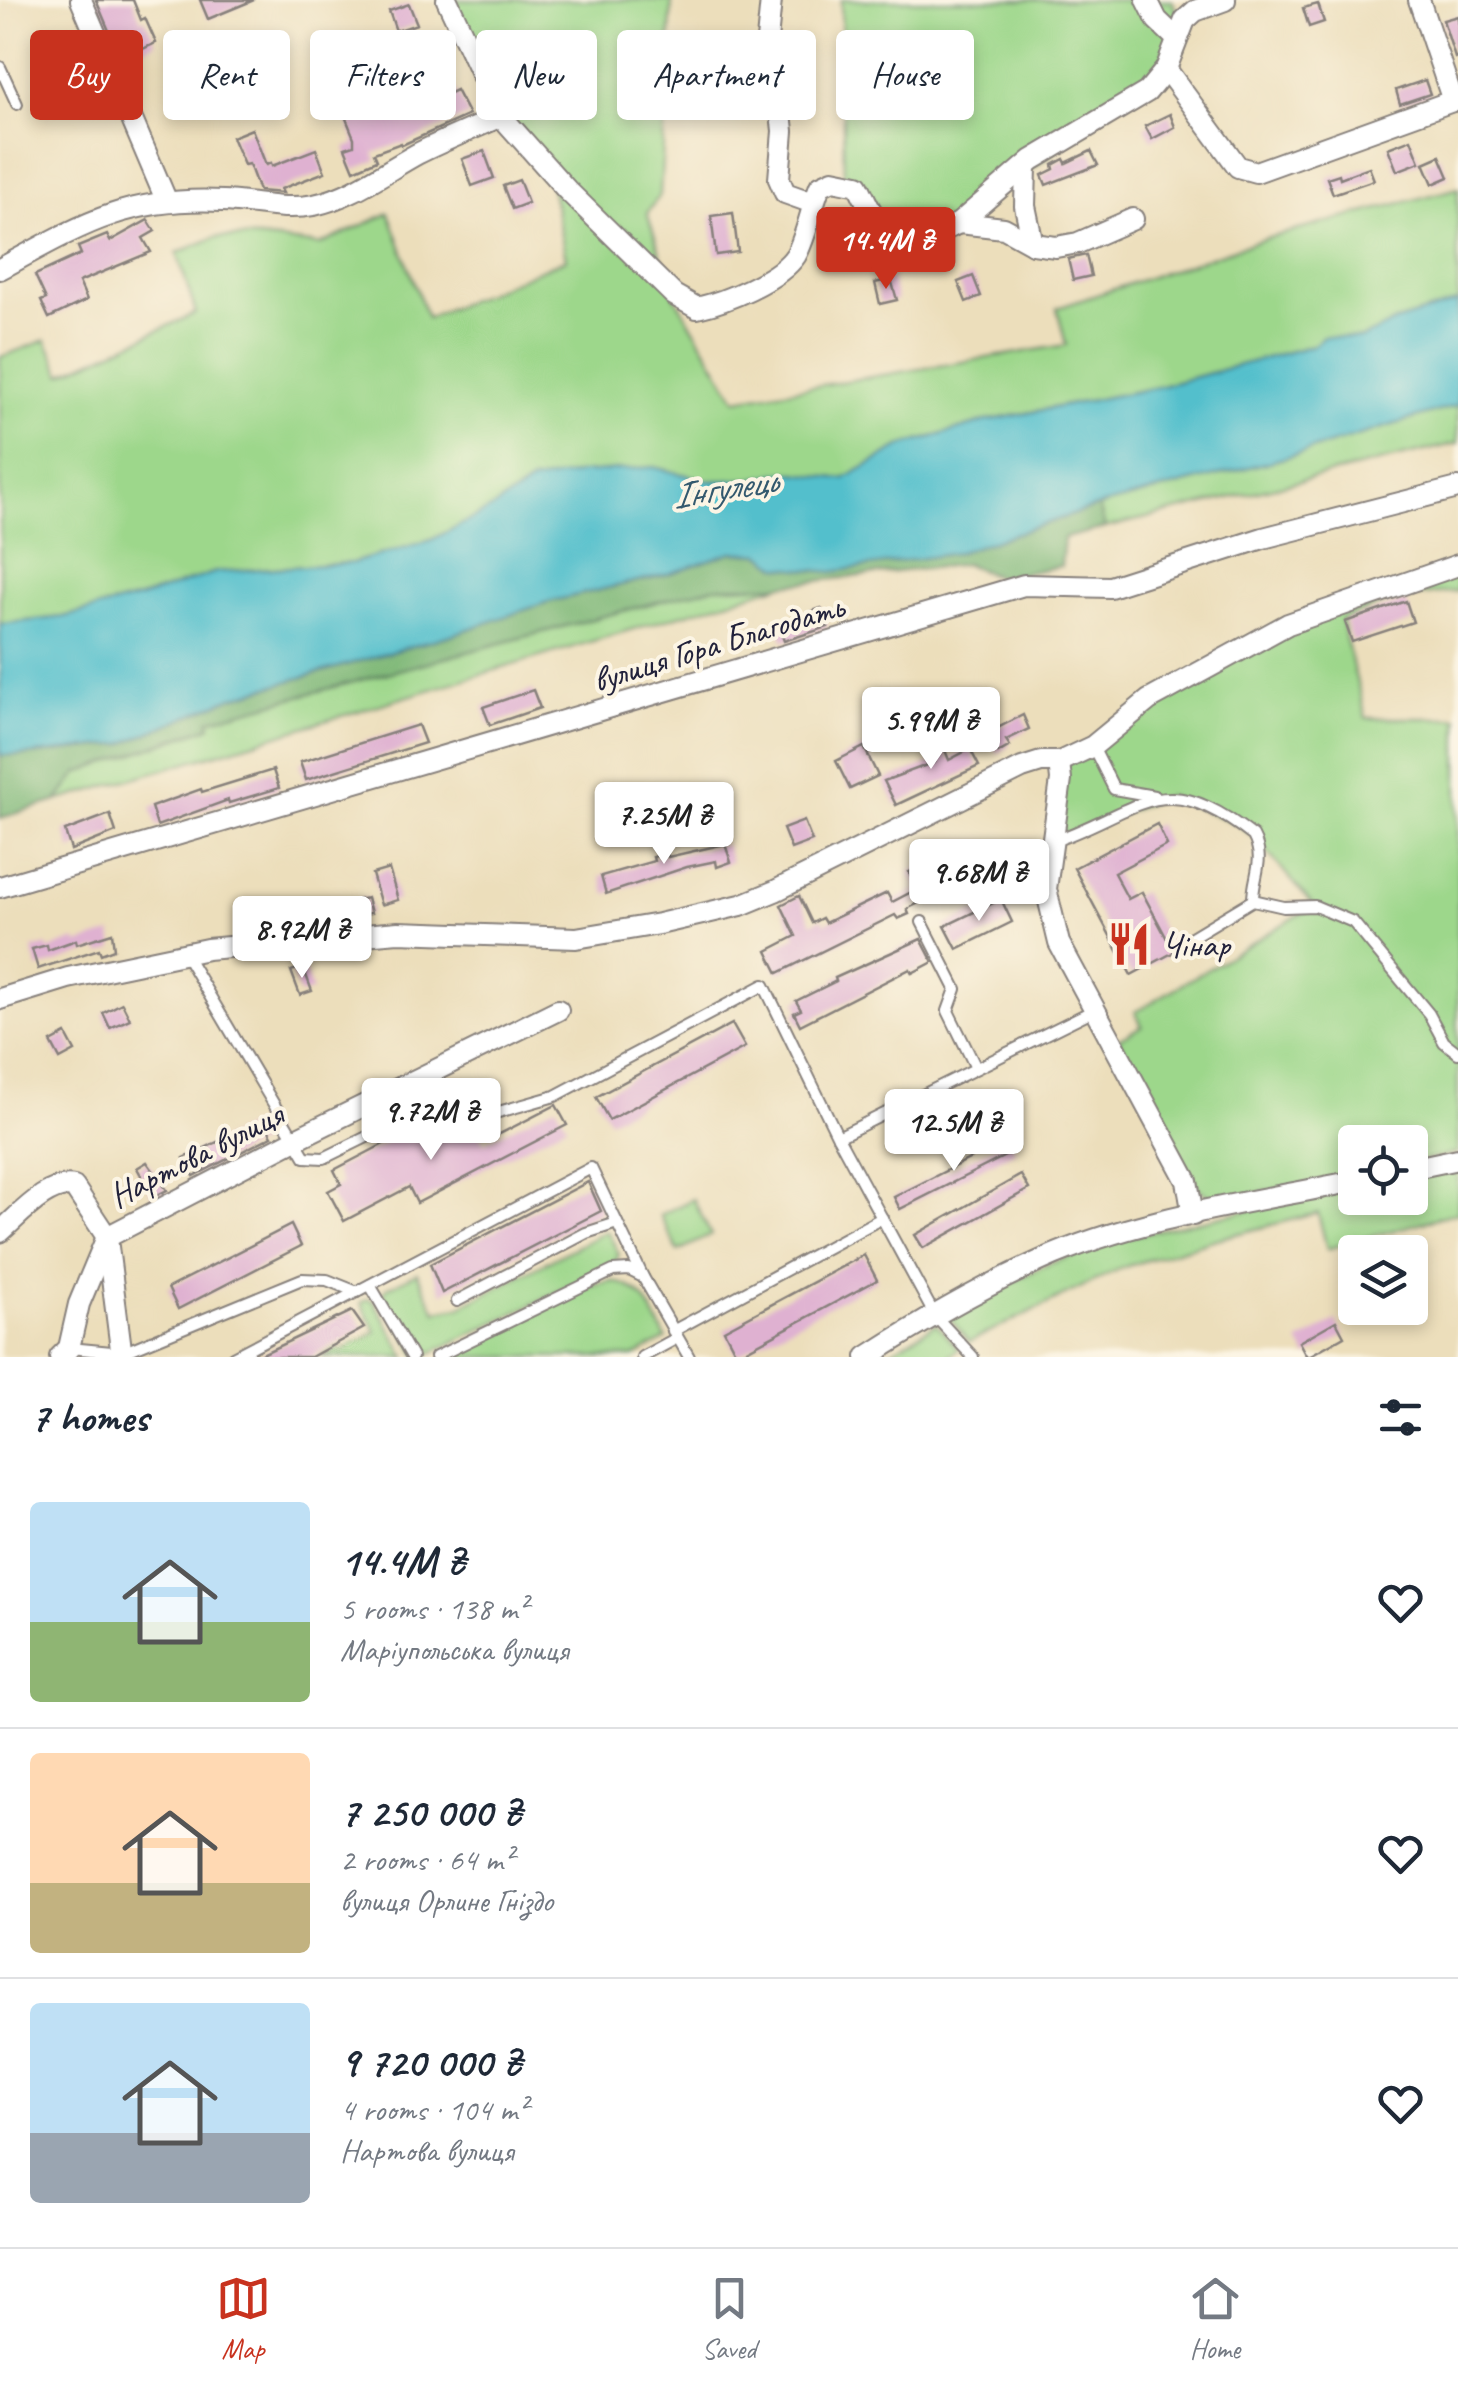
<!DOCTYPE html>
<html lang="en">
<head>
<meta charset="utf-8">
<style>
	body { margin:0; font-family:Caveat,sans-serif; background:#f6f6f7; color:#1f2937; height:100vh; display:flex; flex-direction:column; font-size:38px; white-space:nowrap }
	* { box-sizing:border-box; margin:0 }
	p { font-size:32px; color:#747a83 }
	.icon { flex:none; width:55px; height:55px; fill:none; stroke:currentColor; stroke-width:2; stroke-linecap:round; stroke-linejoin:round }
	.map { position:relative; height:1357px; overflow:hidden }
	.drawer { display:flex; flex-direction:column; background:#fff; flex:1 }
	.drawer>* { flex:none }
	.hud { position:absolute; left:30px; top:30px; width:1400px; height:90px; display:flex; gap:20px }
	.buttons { position:absolute; left:1338px; top:1125px; display:grid; gap:20px }
	.buttons a { display:grid; place-items:center; width:90px; height:90px; border-radius:10px; background:#fff; box-shadow:0 5px 15px #0003; font-size:50px }
	.price { position:absolute; translate:-50% -85px; padding:0 22px; border-radius:10px; background:#fff; color:#222; font-size:32px; line-height:65px; filter:drop-shadow(0 2px 5px #0008) }
	.price::after { content:''; position:absolute; left:50%; top:60px; width:30px; height:22px; margin-left:-15px; background:inherit; clip-path:polygon(0 0,100% 0,50% 100%) }
	.price.active { background:#c8321e; color:#fff }
	ul { padding:0; list-style:none }
	li { display:flex; align-items:center; gap:30px; height:250px; padding:0 30px }
	li+li { border-top:2px solid #e0e1e3 }
	li span { display:grid; place-items:center; flex:none; width:280px; height:200px; border-radius:10px; color:#555 }
	li>.icon { margin-inline-start:auto }
	span .icon { width:120px; height:120px; fill:#fffc; stroke-width:1 }
	li b { font-size:42px }
	h2 { display:flex; justify-content:space-between; align-items:center; height:120px; padding:0 30px; font-size:42px }
	.chip { padding:0 35px; border-radius:10px; background:#fff; box-shadow:0 5px 15px #0003; font-size:35px; line-height:90px }
	.chip.active { background:#c8321e; color:#fff }
	.menu { display:flex; justify-content:space-around; align-items:center; height:140px; border-top:2px solid #e0e1e3; background:#fff; font-size:28px; color:#747a83 }
	.menu a { display:grid; justify-items:center; gap:5px }
	.menu .active { color:#c8321e }
	.map>svg:first-child { display:block }
</style>
</head>
<body>
<div class="map">
<svg width="1458" height="1357" viewBox="0 0 1458 1357">
	<rect width="100%" height="100%" fill="#fcf5e5"/>
	<filter id="ink" filterUnits="userSpaceOnUse"><feTurbulence type="fractalNoise" baseFrequency=".01" numOctaves="2"/><feDisplacementMap in="SourceGraphic" scale="20" xChannelSelector="R" yChannelSelector="G"/><feConvolveMatrix kernelMatrix="1 2 1 2 8 2 1 2 1" color-interpolation-filters="sRGB"/></filter>
	<filter id="wash" filterUnits="userSpaceOnUse"><feTurbulence type="fractalNoise" baseFrequency=".0048" numOctaves="4" result="noise"/><feDisplacementMap in="SourceGraphic" scale="40" xChannelSelector="R" yChannelSelector="G"/><feGaussianBlur stdDeviation="2.25" result="paint"/><feColorMatrix in="noise" values="0 0 0 0 0 0 0 0 0 0 0 0 0 0 0 0 0 1.4 0 .05"/><feComposite in="paint" operator="in"/></filter>
	<g filter="url(#wash)">
		<rect width="100%" height="100%" fill="#ecdebb"/>
		<g fill="#9dd78b" stroke="#607c63" stroke-width="2.5">
			<polygon points="447,0 672,0 660,195 647,213 674,295 736,399 1066,345 1057,308 1264,239 1458,188 1458,302 1397,321 1362,338 1314,345 1158,387 987,421 902,446 844,479 785,472 753,479 711,481 653,467 532,482 493,508 431,540 352,563 216,572 140,598 63,617 0,624 0,357 46,340 62,374 196,313 177,253 216,237 259,238 320,245 389,213 427,318 566,259 547,166 501,116"/>
			<polygon points="841,0 1172,0 1182,27 1166,69 959,223 899,234 844,180"/>
			<polygon points="1458,405 1458,443 1105,528 1099,506 1284,458"/>
			<polygon points="1458,565 1458,591 1399,598 1341,620 1366,718 1458,718 1458,1153 1410,1164 1410,1142 1355,1142 1355,1176 1215,1201 1198,1188 1118,1039 1142,1026 1135,1012 1314,906 1253,836 1236,823 1167,796 1062,838 1059,762 1288,624"/>
			<polygon points="781,585 57,801 78,773 210,727 208,720 714,587"/>
			<polygon points="1458,1166 1458,1212 1327,1249 1318,1213 1213,1240 1121,1268 969,1342 947,1315 1046,1265 1130,1236 1355,1187 1355,1198 1410,1198 1410,1176"/>
			<polygon points="693,1199 711,1235 678,1251 660,1215"/>
			<polygon points="607,1231 619,1254 614,1265 423,1357 417,1355 383,1298 385,1289 417,1273 436,1311 459,1307"/>
			<path d="M612,1281C646,1288 651,1310 666,1339L633,1357H444L591,1285Z"/>
			<polygon points="368,1299 374,1301 406,1357 321,1357 338,1348 341,1351 376,1332 361,1303"/>
			<polygon points="936,1324 959,1349 947,1357 881,1357"/>
		</g>
		<polygon fill="#7eb877" stroke="#506d59" stroke-width="2.5" points="1099,506 1105,528 1064,538 1061,566 999,578 966,564 781,585 714,587 209,720 211,726 78,773 57,801 0,818 0,755 29,755 123,744 230,698 451,635 548,602 668,574 732,552 762,554 779,567 956,553"/>
		<polygon fill="#52bfcc" stroke="#3a7084" stroke-width="2.5" points="1458,302 1458,405 1284,458 1099,506 956,553 832,572 779,567 762,554 732,552 668,574 548,602 451,635 230,698 123,744 29,755 0,755 0,624 63,617 140,598 216,572 352,563 431,540 493,508 532,482 582,473 653,467 711,481 753,479 785,472 844,479 902,446 987,421 1158,387 1314,345 1323,337 1362,338 1397,321"/>
		<g id="blocks">
			<g fill="#dfb1d1">
				<polygon points="96,0 133,0 141,20 145,18 156,43 121,59"/>
				<polygon points="200,0 254,0 208,19"/>
				<polygon points="409,4 417,24 396,31 389,11"/>
				<polygon points="1318,4 1324,22 1309,27 1303,8"/>
				<polygon points="1458,16 1458,57 1455,58 1443,20"/>
				<polygon points="82,46 97,74 62,92 47,65"/>
				<polygon points="681,67 711,74 707,89 678,82"/>
				<polygon points="422,70 437,99 456,90 469,115 402,145 401,143 374,153 377,160 354,170 345,148 354,145 354,138 345,116 374,103 366,88 384,79 388,87"/>
				<polygon points="1425,80 1430,94 1400,104 1396,90"/>
				<polygon points="1170,114 1175,127 1152,139 1145,126"/>
				<polygon points="252,129 266,165 271,163 272,166 316,149 325,172 281,189 283,193 259,191 249,164 244,165 232,137"/>
				<polygon points="1411,139 1420,162 1397,171 1388,148"/>
				<polygon points="484,151 494,178 472,186 462,159"/>
				<polygon points="1091,151 1098,165 1046,185 1042,175 1054,169 1053,165 1064,159 1066,163"/>
				<polygon points="1440,156 1449,177 1433,184 1424,163"/>
				<polygon points="1369,167 1374,180 1333,194 1327,178 1339,174 1340,178"/>
				<polygon points="519,180 528,203 512,209 503,186"/>
				<polygon points="733,213 738,252 716,255 711,216"/>
				<polygon points="148,220 155,231 143,238 151,252 79,282 87,300 49,318 41,301 46,299 35,275 81,254 78,247 107,235 110,241"/>
				<polygon points="1086,255 1091,276 1073,280 1068,259"/>
				<polygon points="973,276 981,296 966,302 958,282"/>
				<polygon points="891,279 897,300 880,304 875,283"/>
				<polygon points="1406,601 1413,622 1352,642 1345,622"/>
				<polygon points="821,608 828,627 784,641 777,623"/>
				<polygon points="533,690 540,708 490,725 483,707"/>
				<polygon points="1023,715 1029,729 1006,740 1010,746 998,753 986,734"/>
				<polygon points="418,725 425,743 306,780 300,762"/>
				<polygon points="938,733 949,760 970,749 979,766 896,805 884,781 935,762 925,738"/>
				<polygon points="864,747 878,776 850,789 836,761"/>
				<polygon points="273,770 279,788 229,803 228,800 157,826 151,807 201,789 202,792"/>
				<polygon points="110,814 116,832 71,850 65,831"/>
				<polygon points="804,821 812,841 791,849 783,829"/>
				<polygon points="1157,824 1167,845 1114,873 1128,899 1142,892 1174,952 1131,975 1074,868"/>
				<polygon points="725,844 731,862 717,867 716,861 687,867 606,894 601,876 654,861 653,857 667,853 668,857"/>
				<polygon points="968,851 979,873 907,909 909,914 898,919 895,915 778,973 767,951 796,936 781,905 799,896 812,923 822,918 825,923 887,893 892,902 917,889 909,872 920,867 924,873"/>
				<polygon points="389,869 398,900 381,905 372,874"/>
				<polygon points="367,898 371,913 333,918 331,906"/>
				<polygon points="1001,899 1012,922 957,949 945,926"/>
				<polygon points="112,933 114,949 101,954 99,949 38,969 32,949 47,945 48,950 76,940 77,944"/>
				<polygon points="921,939 933,962 912,973 910,969 800,1025 794,1013 801,1010 796,1001 836,981 835,978"/>
				<polygon points="303,967 312,991 300,995 291,971"/>
				<polygon points="122,1003 130,1019 110,1028 103,1013"/>
				<polygon points="732,1024 745,1047 609,1120 596,1097"/>
				<polygon points="66,1034 75,1051 60,1059 51,1042"/>
				<polygon points="556,1105 567,1125 417,1203 409,1187 344,1221 328,1191 341,1184 334,1170 399,1136 402,1140 422,1133 429,1145 465,1126 475,1125 484,1142"/>
				<polygon points="263,1120 272,1136 194,1176 184,1158"/>
				<polygon points="1009,1139 1015,1151 900,1209 894,1197"/>
				<polygon points="147,1162 167,1190 153,1197 137,1168"/>
				<polygon points="1021,1175 1029,1189 923,1248 915,1235"/>
				<polygon points="588,1182 601,1211 442,1293 430,1264"/>
				<polygon points="291,1225 301,1246 178,1309 168,1288"/>
				<polygon points="864,1255 877,1280 737,1355 724,1330"/>
				<polygon points="352,1311 364,1328 311,1357 256,1357"/>
				<polygon points="1336,1321 1344,1336 1307,1357 1299,1342"/>
			</g>
		</g>
	</g>
	<g filter="url(#ink)">
		<use href="#blocks" fill-opacity="0" stroke="#87807b" stroke-width="2.5"/>
		<g fill="none" stroke-linecap="round" stroke-linejoin="round">
			<g stroke="#87807b" stroke-width="14">
				<g id="lane">
					<polyline points="0,67 17,104"/>
					<polyline points="1093,747 1114,789 1154,796"/>
					<path d="M1051,842C1141,811 1161,764 1253,836C1266,860 1253,876 1253,900"/>
					<polyline points="922,922 956,989 948,1011 976,1068"/>
					<polyline points="1180,944 1253,900 1284,907 1315,906 1353,922 1429,1014 1444,1042 1458,1053"/>
					<polyline points="185,954 305,1157 324,1158 381,1130 495,1113 555,1096 764,985 838,1137 935,1316 973,1357"/>
					<polyline points="838,1137 1094,1010"/>
					<polyline points="370,1285 412,1357"/>
					<polyline points="457,1301 586,1233 617,1223"/>
					<polyline points="673,1331 882,1218"/>
					<polyline points="70,1348 122,1353 302,1279 327,1280 357,1292"/>
					<polyline points="233,1357 591,1168 643,1277 689,1357"/>
					<polyline points="436,1357 613,1271 629,1270 643,1277"/>
					<polyline points="642,1357 677,1338"/>
				</g>
			</g>
			<g stroke="#87807b" stroke-width="24">
				<g id="street">
					<polyline points="81,0 167,202"/>
					<path d="M447,0L501,116L567,190L674,295L697,308C724,302 780,280 796,255C807,235 811,208 820,186L833,180L858,185C865,198 871,216 883,227C900,242 942,233 959,223L1032,160L1147,92L1166,69L1185,20L1195,11L1225,0"/>
					<polyline points="771,0 767,40 780,103 783,131 779,179 785,193 813,203"/>
					<polyline points="1147,0 1157,20 1177,39"/>
					<polyline points="1419,0 1453,101"/>
					<polyline points="1166,69 1238,167 1256,172 1458,99"/>
					<polyline points="1026,166 1025,206 1033,244"/>
					<polyline points="959,223 1004,228 1033,244 1056,247 1078,243 1133,219"/>
					<path d="M0,269C81,225 127,196 223,201C255,202 282,211 314,205C352,197 384,172 417,154C444,140 473,129 501,116"/>
					<polyline points="1059,762 1061,780 1046,889 1059,943 1187,1181 1193,1215"/>
					<polyline points="0,887 1024,585 1110,587 1263,538 1458,488"/>
					<polyline points="0,999 68,978 207,949 398,932 576,938 659,924 741,905 775,891 1022,768 1041,762 1059,762 1093,746 1149,700 1288,624 1458,565"/>
					<polyline points="1410,1169 1458,1159"/>
					<path d="M0,1232C18,1217 49,1180 74,1187L107,1237L296,1139L558,1010"/>
					<polyline points="107,1239 122,1357"/>
					<polyline points="60,1357 69,1348 79,1304 107,1237"/>
					<path d="M867,1357C923,1321 982,1287 1042,1260C1137,1217 1254,1202 1355,1181"/>
				</g>
			</g>
			<use href="#lane" stroke="#fff" stroke-width="10"/>
			<use href="#street" stroke="#fff" stroke-width="20"/>
		</g>
	</g>
	<defs>
		<g id="restaurant-bare" transform="scale(3.45)"><path d="M-5-6h1v4h1v-4h1v4h1v-4h1v5L-1.5 .5V6h-2V.5L-5-1ZM5-6V6H3V1.5H1.5Q1.5-4 5-6Z" fill="#c8321e" stroke="#fcf5e5" stroke-width="2.5" paint-order="stroke"/></g>
	</defs>
	<g fill-rule="evenodd">
		<use href="#restaurant-bare" x="1129" y="944"/>
	</g>
	<g text-anchor="middle" dominant-baseline="central" stroke-width="8" stroke-linejoin="round" paint-order="stroke">
		<g font-size="35" fill="#22223b" stroke="#fcf5e5">
			<text transform="translate(718 643) rotate(-17)">вулиця Гора Благодать</text>
			<text transform="translate(196 1155) rotate(-27)">Нартова вулиця</text>
		</g>
		<g font-size="35" fill="#22223b" stroke="#fcf5e5" text-anchor="start">
			<text x="1162" y="944">Чінар</text>
		</g>
		<g font-size="38" font-style="italic" fill="#33596e" stroke="#fcf5e5">
			<text transform="translate(724 488) rotate(-9)">Інгулець</text>
		</g>
	</g>
</svg>
<div class="buttons">
<a><svg class="icon" aria-label="locate" viewBox="0 0 24 24"><circle cx="12" cy="12" r="6"/><path d="M12 2v4M12 18v4M2 12h4M18 12h4"/></svg></a>
<a><svg class="icon" aria-label="layers" viewBox="0 0 24 24"><path d="M12 4l9 5-9 5-9-5zM3 14l9 5 9-5"/></svg></a>
</div>
<b class="price active" style="left:886px;top:292px">14.4M ₴</b>
<b class="price" style="left:931px;top:772px">5.99M ₴</b>
<b class="price" style="left:664px;top:867px">7.25M ₴</b>
<b class="price" style="left:979px;top:924px">9.68M ₴</b>
<b class="price" style="left:302px;top:981px">8.92M ₴</b>
<b class="price" style="left:431px;top:1163px">9.72M ₴</b>
<b class="price" style="left:954px;top:1174px">12.5M ₴</b>
<div class="hud">
<a class="chip active">Buy</a>
<a class="chip">Rent</a>
<a class="chip">Filters</a>
<a class="chip">New</a>
<a class="chip">Apartment</a>
<a class="chip">House</a>
</div>
</div>
<section class="drawer">
<h2>7 homes<svg class="icon" aria-label="filters" viewBox="0 0 24 24"><path d="M4 7h16M4 17h16"/><circle cx="9" cy="7" r="2"/><circle cx="15" cy="17" r="2"/></svg></h2>
<ul>
<li><span style="background:linear-gradient(#bfe0f5 60%,#8fb573 0)"><svg class="icon" aria-label="home" viewBox="0 0 24 24"><path d="M3 11l9-7 9 7M6 9v11h12V9"/></svg></span><div><b>14.4M ₴</b><p>5 rooms · 138 m²</p><p>Маріупольська вулиця</p></div><svg class="icon" aria-label="heart" viewBox="0 0 24 24"><path d="M12 20l-8-8c-3-5 5-10 8-4 3-6 11-1 8 4z"/></svg></li>
<li><span style="background:linear-gradient(#ffd9b3 65%,#c2b280 0)"><svg class="icon" aria-label="home" viewBox="0 0 24 24"><path d="M3 11l9-7 9 7M6 9v11h12V9"/></svg></span><div><b>7 250 000 ₴</b><p>2 rooms · 64 m²</p><p>вулиця Орлине Гніздо</p></div><svg class="icon" aria-label="heart" viewBox="0 0 24 24"><path d="M12 20l-8-8c-3-5 5-10 8-4 3-6 11-1 8 4z"/></svg></li>
<li><span style="background:linear-gradient(#bfe0f5 65%,#9aa5b1 0)"><svg class="icon" aria-label="home" viewBox="0 0 24 24"><path d="M3 11l9-7 9 7M6 9v11h12V9"/></svg></span><div><b>9 720 000 ₴</b><p>4 rooms · 104 m²</p><p>Нартова вулиця</p></div><svg class="icon" aria-label="heart" viewBox="0 0 24 24"><path d="M12 20l-8-8c-3-5 5-10 8-4 3-6 11-1 8 4z"/></svg></li>
</ul>
</section>
<nav class="menu">
<a class="active"><svg class="icon" aria-label="map" viewBox="0 0 24 24"><path d="M3 6l6-2 6 2 6-2v14l-6 2-6-2-6 2zM9 4v14M15 6v14"/></svg>Map</a>
<a><svg class="icon" aria-label="saved" viewBox="0 0 24 24"><path d="M7 4h10v16l-5-4-5 4z"/></svg>Saved</a>
<a><svg class="icon" aria-label="home" viewBox="0 0 24 24"><path d="M3 11l9-7 9 7M6 9v11h12V9"/></svg>Home</a>
</nav>
</body>
</html>
